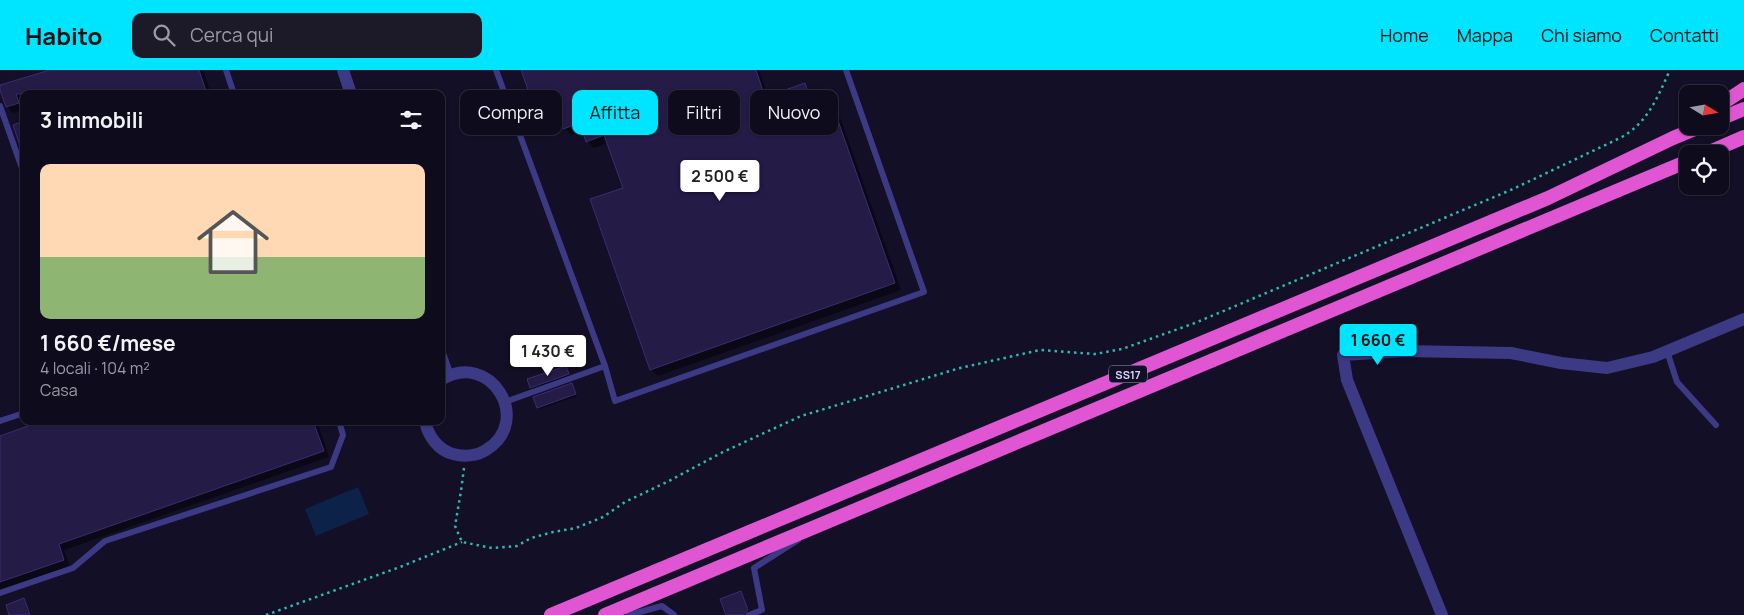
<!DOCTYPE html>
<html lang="it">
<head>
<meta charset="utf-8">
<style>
	body { margin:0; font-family:Manrope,sans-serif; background:#1c1929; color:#f1f3f6; height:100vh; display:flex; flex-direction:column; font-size:19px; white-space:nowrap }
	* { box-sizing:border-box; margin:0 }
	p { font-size:16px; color:#9b9ba3 }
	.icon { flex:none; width:28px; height:28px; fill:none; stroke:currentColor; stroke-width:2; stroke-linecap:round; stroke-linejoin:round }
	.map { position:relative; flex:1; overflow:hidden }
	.side { position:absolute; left:20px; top:20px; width:425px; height:335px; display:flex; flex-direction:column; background:#0e0b1c; border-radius:10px; box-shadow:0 1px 4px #0004,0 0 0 1px #2e2b3b }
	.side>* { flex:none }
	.hud { position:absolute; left:460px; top:20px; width:475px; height:45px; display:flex; gap:10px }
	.needle { width:32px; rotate:101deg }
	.controls { position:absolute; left:1679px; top:15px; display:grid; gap:10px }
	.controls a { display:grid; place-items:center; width:50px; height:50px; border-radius:10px; background:#0e0b1c; box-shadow:0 1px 4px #0004,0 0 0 1px #2e2b3b; font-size:25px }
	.price { position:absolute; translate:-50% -42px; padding:0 11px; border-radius:5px; background:#fff; color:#222; font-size:16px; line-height:32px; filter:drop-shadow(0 1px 2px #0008) }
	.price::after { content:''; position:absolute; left:50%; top:30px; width:15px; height:11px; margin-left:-8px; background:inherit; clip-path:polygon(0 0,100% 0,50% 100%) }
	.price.on { background:#00e5ff; color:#111 }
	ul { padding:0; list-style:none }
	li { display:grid; align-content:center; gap:10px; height:265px; padding:0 20px }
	li span { display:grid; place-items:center; height:155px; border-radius:10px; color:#555 }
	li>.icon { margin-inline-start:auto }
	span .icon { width:90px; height:90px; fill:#fffc; stroke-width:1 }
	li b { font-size:21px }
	h2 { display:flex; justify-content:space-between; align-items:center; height:60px; padding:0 20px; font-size:21px }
	.chip { padding:0 18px; border-radius:10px; background:#0e0b1c; box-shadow:0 1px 4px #0004,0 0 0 1px #2e2b3b; font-size:18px; line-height:45px }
	.chip.on { background:#00e5ff; color:#111 }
	header { display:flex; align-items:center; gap:30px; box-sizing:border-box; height:70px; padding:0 25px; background:#00e5ff; color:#111 }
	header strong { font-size:24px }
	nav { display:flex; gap:28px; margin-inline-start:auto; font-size:18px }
	.search { width:350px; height:45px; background:#1c1929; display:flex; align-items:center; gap:12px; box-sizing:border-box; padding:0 18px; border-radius:10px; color:#9b9ba3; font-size:19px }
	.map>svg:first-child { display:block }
</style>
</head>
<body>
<header>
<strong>Habito</strong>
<div class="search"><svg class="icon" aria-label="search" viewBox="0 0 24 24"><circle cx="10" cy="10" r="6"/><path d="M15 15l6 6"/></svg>Cerca qui</div>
<nav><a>Home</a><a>Mappa</a><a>Chi siamo</a><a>Contatti</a></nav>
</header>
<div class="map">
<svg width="1744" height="545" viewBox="0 0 1744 545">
	<rect width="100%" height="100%" fill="#130f26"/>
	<polygon fill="#0c2248" points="358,417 369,444 316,466 305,439"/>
	<g fill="#0007">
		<polygon points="52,0 203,0 211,24 24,24 24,40 13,43 7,37 0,17"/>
		<polygon points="522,0 759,0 768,27 804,14 811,21 821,49 835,44 841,50 901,220 658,306 651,299 624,119 608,73 594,78 587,71 584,61 571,65 565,58 555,32 539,37 533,31"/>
		<polygon points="565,297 570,306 533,319 531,317"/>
		<polygon points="572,315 577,326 540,339 538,337"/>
		<polygon points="46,351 317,351 329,387 64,480 70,497 0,521 0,367"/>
		<polygon points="741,522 749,542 746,545 728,545"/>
	</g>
	<g fill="#241b47" stroke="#3b2d73">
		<polygon points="50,0 199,0 207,24 16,24 19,33 6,37 0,20 0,15"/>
		<polygon points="521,0 756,0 765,27 805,13 817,49 835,42 895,213 650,300 590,129 623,118 604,65 586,72 580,53 563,59 551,24 532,31"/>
		<polygon points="24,51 24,81 22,82 13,55"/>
		<polygon points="566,296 569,304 530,318 527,309"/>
		<polygon points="572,313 576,324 537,338 533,327"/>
		<polygon points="42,351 313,351 324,381 59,474 64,490 0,512 0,366"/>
		<polygon points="741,521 748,540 744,545 726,545 720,529"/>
		<polygon points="24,528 30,545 9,545 6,535"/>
	</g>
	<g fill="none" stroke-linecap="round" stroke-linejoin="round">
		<g stroke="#2fb8b0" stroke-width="2.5" stroke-dasharray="2.5 4" stroke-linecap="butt">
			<path d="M464,398L461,421L455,456L462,472L492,478L517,476L531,468L553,462L576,458L603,447L625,432L667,412L723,382L801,346L960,298L1040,280L1095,284L1122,279L1195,253L1513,119L1620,68C1648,53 1657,28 1670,0"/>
			<polyline points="266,545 400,497 462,472"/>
		</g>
		<g stroke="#3d3a85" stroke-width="6">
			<polyline points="226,0 234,24"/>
			<polyline points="496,0 605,296 615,331 924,222 846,0"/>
			<polyline points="0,36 24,104"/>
			<polyline points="1667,281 1677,312 1716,355"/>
			<polyline points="505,332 605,296"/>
			<polyline points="0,351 24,343"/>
			<polyline points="0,523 73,498 105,471 331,397 343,365 339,351"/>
			<polyline points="629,545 662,536 674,545"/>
			<polyline points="749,545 762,540 754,498 798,470"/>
		</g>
		<g stroke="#3d3a85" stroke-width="12">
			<polyline points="343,0 351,24"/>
			<polyline points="441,286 448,306"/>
			<path d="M425,351C428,366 438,380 453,384C464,387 477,386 486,380C534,351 490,279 441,310"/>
			<polyline points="1442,545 1347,310 1343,285 1405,281 1511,283 1561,293 1607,298 1653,287 1744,249"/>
		</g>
		<g stroke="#e055d1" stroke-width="14">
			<polyline points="1720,35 1744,19"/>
			<polyline points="1720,49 1744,39"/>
			<polyline points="1705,84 1744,67"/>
			<polyline points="551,545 1548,128 1673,68 1702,56"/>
			<polyline points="605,545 1688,91"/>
		</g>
	</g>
	<g text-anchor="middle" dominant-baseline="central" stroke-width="5" stroke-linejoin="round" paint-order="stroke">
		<rect fill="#130f26" stroke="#9e99be" stroke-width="1" x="1109" y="295.5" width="38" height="17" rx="4"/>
		<g font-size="11" font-weight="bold" fill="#d9d4ff">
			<text x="1128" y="304">SS17</text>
		</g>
	</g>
</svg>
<div class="controls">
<a><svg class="needle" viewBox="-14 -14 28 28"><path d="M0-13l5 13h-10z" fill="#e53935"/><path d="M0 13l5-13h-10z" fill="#9b9ba3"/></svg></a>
<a><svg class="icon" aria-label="locate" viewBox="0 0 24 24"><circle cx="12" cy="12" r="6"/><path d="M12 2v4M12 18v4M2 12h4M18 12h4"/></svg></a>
</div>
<b class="price" style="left:720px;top:132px">2 500 €</b>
<b class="price on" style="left:1378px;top:296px">1 660 €</b>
<b class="price" style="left:548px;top:307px">1 430 €</b>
<div class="hud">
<a class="chip">Compra</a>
<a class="chip on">Affitta</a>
<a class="chip">Filtri</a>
<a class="chip">Nuovo</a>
</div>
<section class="side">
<h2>3 immobili<svg class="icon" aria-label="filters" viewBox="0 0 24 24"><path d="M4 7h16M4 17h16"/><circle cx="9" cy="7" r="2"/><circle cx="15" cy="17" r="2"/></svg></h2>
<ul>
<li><span style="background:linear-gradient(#ffd9b3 60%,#8fb573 0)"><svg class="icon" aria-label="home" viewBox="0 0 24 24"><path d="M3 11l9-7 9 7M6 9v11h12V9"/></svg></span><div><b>1 660 €/mese</b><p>4 locali · 104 m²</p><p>Casa</p></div></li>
</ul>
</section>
</div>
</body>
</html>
